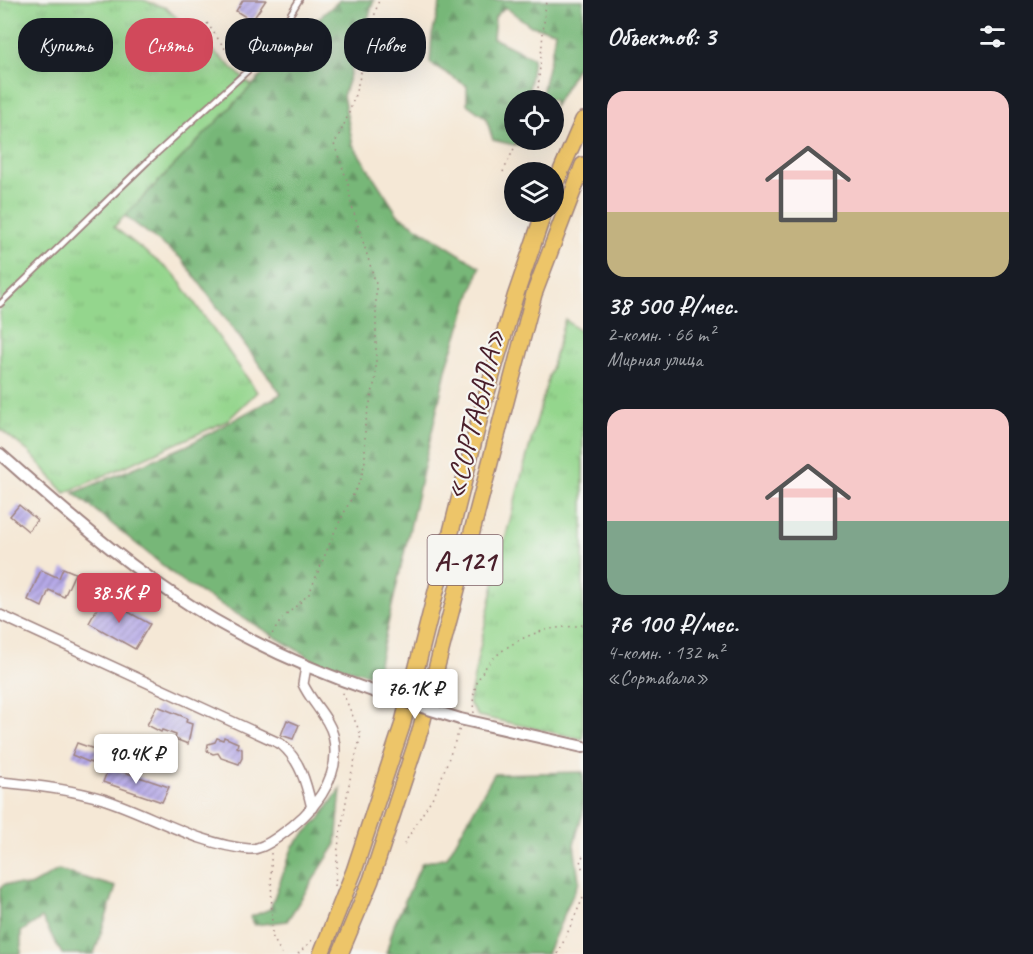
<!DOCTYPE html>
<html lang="ru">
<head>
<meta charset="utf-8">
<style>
	body { margin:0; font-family:Caveat,sans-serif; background:#20242c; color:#f1f3f6; height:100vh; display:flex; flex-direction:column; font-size:22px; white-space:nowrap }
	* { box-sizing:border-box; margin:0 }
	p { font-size:20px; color:#9ea1a6 }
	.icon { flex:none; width:33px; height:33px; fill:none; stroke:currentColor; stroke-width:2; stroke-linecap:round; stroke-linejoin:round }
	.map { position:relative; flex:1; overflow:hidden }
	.details { display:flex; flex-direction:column; background:#171b24; width:450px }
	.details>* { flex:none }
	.top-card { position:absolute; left:18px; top:18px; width:474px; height:54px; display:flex; gap:12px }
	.fabs { position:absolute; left:504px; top:90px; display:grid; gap:12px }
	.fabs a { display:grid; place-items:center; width:60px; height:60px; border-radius:50%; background:#171b24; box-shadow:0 6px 24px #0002; font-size:30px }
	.price { position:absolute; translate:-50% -51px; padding:0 14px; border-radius:6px; background:#fff; color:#222; font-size:20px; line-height:39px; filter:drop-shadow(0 2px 3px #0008) }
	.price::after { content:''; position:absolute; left:50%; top:36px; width:18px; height:14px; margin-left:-9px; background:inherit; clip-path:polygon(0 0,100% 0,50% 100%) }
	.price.active { background:#d1495b; color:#fff }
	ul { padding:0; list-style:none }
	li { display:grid; align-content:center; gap:12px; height:318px; padding:0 24px }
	li span { display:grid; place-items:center; height:186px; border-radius:18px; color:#555 }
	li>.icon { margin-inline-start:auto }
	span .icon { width:108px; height:108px; fill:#fffc; stroke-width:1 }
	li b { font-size:26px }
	h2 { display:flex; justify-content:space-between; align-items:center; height:72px; padding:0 24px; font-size:26px }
	.pill { padding:0 21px; border-radius:24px; background:#171b24; box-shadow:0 6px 24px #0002; font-size:21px; line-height:54px }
	.pill.active { background:#d1495b; color:#fff }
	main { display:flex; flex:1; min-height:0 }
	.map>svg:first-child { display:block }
</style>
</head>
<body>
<main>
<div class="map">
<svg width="583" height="954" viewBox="0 0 583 954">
	<defs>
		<pattern id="grass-tufts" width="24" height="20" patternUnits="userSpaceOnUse" patternTransform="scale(1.5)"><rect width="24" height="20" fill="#94d68d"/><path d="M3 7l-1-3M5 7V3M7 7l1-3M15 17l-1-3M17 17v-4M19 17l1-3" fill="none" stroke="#81b77a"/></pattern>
		<pattern id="forest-firs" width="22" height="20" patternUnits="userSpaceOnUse" patternTransform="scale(1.5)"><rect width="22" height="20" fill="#77b778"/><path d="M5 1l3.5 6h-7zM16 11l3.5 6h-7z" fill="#649463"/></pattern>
		<pattern id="building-hatch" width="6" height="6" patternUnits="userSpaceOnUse" patternTransform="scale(1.5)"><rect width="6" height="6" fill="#b5a9e7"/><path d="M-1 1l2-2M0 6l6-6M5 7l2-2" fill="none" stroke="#9589bb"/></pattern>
	</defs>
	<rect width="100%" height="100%" fill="#f6f6f2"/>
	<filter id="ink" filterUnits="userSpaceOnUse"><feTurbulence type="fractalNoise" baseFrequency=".0167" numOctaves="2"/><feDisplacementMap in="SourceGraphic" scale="12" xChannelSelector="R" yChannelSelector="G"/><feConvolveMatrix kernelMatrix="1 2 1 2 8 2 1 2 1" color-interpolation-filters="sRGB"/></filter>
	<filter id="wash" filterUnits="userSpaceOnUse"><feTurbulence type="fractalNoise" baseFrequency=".008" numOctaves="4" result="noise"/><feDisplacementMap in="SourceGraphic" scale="24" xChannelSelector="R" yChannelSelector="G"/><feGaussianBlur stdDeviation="1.35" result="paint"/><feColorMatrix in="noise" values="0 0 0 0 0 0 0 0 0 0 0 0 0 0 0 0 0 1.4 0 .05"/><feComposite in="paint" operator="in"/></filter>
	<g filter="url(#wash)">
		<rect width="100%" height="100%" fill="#f5e8d6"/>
		<g fill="url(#grass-tufts)" stroke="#6f7a5c" stroke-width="1.5">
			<polygon points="0,0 143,0 166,8 252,86 114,227 175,275 257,392 227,421 65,493 30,453 0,429"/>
			<path d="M565,319L583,334V739L478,716L469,703C493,573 529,447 565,319Z"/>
		</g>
		<g fill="url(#forest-firs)" stroke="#606b52" stroke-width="1.5" fill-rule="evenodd">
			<polygon points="340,0 374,0 343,96 353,145 398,215 480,267 447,366 376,676 317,662 183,582 74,493 188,445 281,394 182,259 125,216 311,25"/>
			<path d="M441,0H583V57L554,107V100H514V140H532L527,148L493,140L486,118L467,104V86L430,63L432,35ZM505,7L531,26L555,31C553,53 546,72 542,94L529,89L533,58L493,38L495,17Z"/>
			<polygon points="583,772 583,812 574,844 579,881 547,954 386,954 394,925 422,863 447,857 494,774"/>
			<polygon points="341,788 336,844 287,921 255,925 250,917 270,909 293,846 320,818"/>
			<polygon points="58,870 116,887 94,954 62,954 42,918 21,932 21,954 0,954 0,888 5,884 30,886"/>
		</g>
		<g id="blocks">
			<g fill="url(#building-hatch)">
				<polygon points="243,0 266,0 252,21 236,11"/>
				<polygon points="19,505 37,520 28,531 10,516"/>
				<polygon points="63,568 75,573 64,597 49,590 42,607 28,600 41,570 59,578"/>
				<polygon points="103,598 150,624 135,649 89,623"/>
				<polygon points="157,706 187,718 186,722 192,724 188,744 175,739 176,735 162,730 161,732 147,725"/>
				<polygon points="287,720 299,725 293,739 281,735"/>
				<polygon points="224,737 238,743 237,747 242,749 242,758 239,764 221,758 218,753 213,754 207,751 208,744 215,742 217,738 223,740"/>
				<polygon points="77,743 97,750 91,763 72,755"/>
				<polygon points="109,767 169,787 162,802 103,782"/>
			</g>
		</g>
	</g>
	<g filter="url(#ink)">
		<use href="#blocks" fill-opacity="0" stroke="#a08480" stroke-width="1.5"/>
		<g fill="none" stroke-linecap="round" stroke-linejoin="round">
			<g stroke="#a08480" stroke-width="8">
				<polyline id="service" points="0,304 148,161 266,54 299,0"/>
			</g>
			<g stroke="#a08480" stroke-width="12">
				<g id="minor">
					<path d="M0,615L281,744C301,761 306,783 312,808"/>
					<path d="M0,782C35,785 69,789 103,799C150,814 199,845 249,849C258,850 271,842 278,837C310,815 344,779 333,735C328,716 311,702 303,684L306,667"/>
				</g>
			</g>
			<g stroke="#a08480" stroke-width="14">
				<g id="tertiary">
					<path d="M0,454C55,502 109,551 170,592C234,636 305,668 378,693"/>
					<polyline points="460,719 583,747"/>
				</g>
			</g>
			<g stroke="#a08480" stroke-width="18">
				<g id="trunk">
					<polyline points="554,187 583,120"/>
					<polyline points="321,954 354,871 402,726 481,413 515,297 544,212"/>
					<polyline points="340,954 371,880 420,731 534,294 583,165"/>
				</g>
			</g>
			<g stroke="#a08480" stroke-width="1.5" stroke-dasharray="1.5 4.5" stroke-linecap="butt">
				<polyline points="207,23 240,70"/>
				<polyline points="537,100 546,0"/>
				<polyline points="503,172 518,140"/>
				<path d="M269,639L281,620L309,594L334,533L361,479L365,461V425L376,376V284L351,203L348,183L334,144C360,101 364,48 379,0"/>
				<path d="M474,713C467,669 508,640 546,630C558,627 571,627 583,625"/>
				<polyline points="404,844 437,790 460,728"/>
				<polyline points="271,853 272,936 282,954"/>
				<polyline points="583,856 580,860 583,871"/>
				<polyline points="335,886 338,847 350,779 361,735 342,691"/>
				<polyline points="298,954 314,938"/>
				<polyline points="558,954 583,898"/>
			</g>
			<use href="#service" stroke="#fff" stroke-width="4.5"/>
			<use href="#minor" stroke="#fff" stroke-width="9"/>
			<use href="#tertiary" stroke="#fff" stroke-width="10"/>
			<use href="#trunk" stroke="#edc569" stroke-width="15"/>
			<g stroke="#a08480" stroke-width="14" stroke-linecap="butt">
				<polyline id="tertiary-bridge" points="378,693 460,719"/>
			</g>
			<use href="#tertiary-bridge" stroke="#fff" stroke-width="10"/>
		</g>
	</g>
	<g text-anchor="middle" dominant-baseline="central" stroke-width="4.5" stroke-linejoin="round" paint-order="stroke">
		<rect fill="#f6f6f2" stroke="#7e6067" stroke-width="1.5" x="427.5" y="535" width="75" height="50" rx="4.5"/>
		<g font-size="28" font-weight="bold" fill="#4a1f2b">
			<text x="465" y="560">А-121</text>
		</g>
		<g font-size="30" fill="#4a1f2b" stroke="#f6f6f2">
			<text transform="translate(474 414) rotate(-76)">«СОРТАВАЛА»</text>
		</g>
	</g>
</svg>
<div class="fabs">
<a><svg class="icon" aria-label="locate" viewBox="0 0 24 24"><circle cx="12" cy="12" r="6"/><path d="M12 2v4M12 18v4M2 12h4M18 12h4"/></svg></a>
<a><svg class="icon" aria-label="layers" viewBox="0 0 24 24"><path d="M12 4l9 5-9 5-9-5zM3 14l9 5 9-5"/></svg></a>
</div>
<b class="price active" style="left:119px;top:624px">38.5K ₽</b>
<b class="price" style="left:415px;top:720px">76.1K ₽</b>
<b class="price" style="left:136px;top:785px">90.4K ₽</b>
<div class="top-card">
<a class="pill">Купить</a>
<a class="pill active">Снять</a>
<a class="pill">Фильтры</a>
<a class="pill">Новое</a>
</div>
</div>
<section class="details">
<h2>Объектов: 3<svg class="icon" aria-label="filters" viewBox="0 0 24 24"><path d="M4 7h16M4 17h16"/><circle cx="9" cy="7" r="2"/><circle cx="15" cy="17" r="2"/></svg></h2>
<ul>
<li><span style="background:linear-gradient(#f6c9c9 65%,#c2b280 0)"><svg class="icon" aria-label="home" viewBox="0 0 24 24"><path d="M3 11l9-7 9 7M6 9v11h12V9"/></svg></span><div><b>38 500 ₽/мес.</b><p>2-комн. · 66 m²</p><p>Мирная улица</p></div></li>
<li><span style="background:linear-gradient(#f6c9c9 60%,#7fa58c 0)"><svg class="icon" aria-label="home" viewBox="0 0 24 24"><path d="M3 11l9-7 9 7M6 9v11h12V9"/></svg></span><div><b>76 100 ₽/мес.</b><p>4-комн. · 132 m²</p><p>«Сортавала»</p></div></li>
</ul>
</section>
</main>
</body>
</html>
